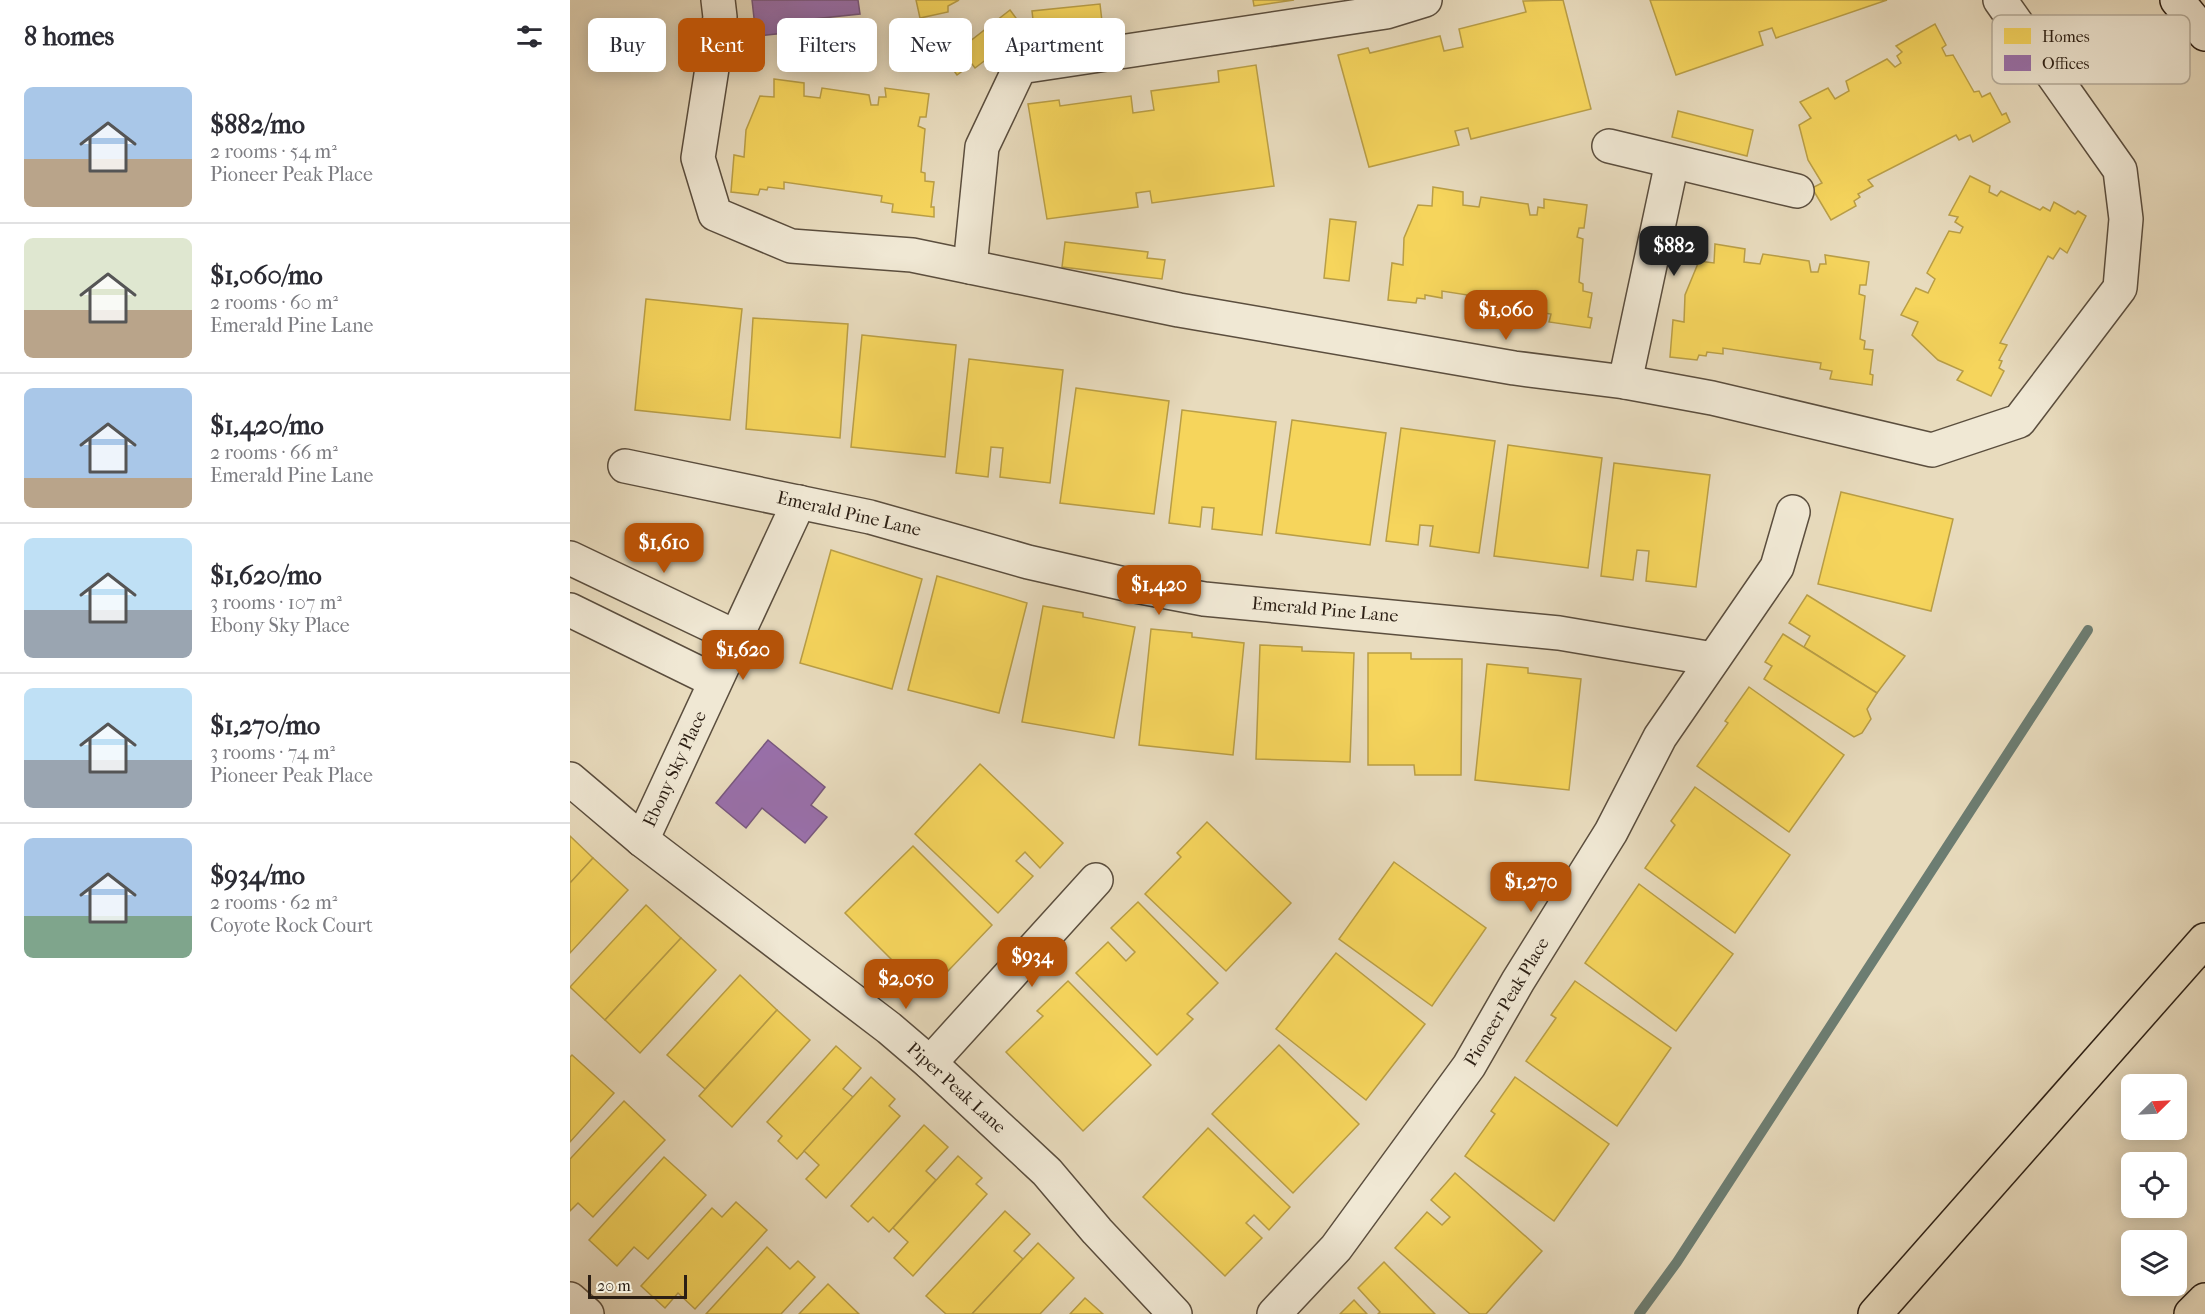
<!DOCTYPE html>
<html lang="en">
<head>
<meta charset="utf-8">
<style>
	body { margin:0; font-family:"IM FELL French Canon",serif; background:#f7f7f7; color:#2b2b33; height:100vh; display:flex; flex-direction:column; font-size:22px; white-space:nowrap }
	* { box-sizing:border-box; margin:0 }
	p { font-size:20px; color:#7c7c81 }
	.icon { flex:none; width:33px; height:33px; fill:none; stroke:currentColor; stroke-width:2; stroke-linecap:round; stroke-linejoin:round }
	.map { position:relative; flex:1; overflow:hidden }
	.details { display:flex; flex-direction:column; background:#fff; width:570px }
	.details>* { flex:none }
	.banner { position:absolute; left:18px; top:18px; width:570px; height:54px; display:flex; gap:12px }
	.needle { width:39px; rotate:66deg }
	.controls { position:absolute; left:1551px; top:1074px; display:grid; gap:12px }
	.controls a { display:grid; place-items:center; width:66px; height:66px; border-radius:9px; background:#fff; box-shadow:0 3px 15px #0003; font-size:30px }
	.scale { position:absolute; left:18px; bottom:15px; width:99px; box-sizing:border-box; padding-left:6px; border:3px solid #2c1f14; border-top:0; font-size:16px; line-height:21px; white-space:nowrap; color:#2c1f14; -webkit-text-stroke:4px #f0e8d4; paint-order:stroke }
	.price { position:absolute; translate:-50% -51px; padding:0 14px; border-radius:12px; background:#b45309; color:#fff; font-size:20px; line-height:39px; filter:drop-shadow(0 2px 3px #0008) }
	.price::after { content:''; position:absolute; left:50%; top:36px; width:18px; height:14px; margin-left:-9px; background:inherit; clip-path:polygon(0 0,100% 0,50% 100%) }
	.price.selected { background:#222; color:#fff }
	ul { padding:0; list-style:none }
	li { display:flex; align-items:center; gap:18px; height:150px; padding:0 24px }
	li+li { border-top:2px solid #e1e1e2 }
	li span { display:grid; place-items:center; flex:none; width:168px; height:120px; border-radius:9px; color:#555 }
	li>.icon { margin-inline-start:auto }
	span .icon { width:72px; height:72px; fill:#fffc; stroke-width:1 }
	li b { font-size:26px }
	h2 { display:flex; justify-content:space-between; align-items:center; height:72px; padding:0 24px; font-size:26px }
	.tag { padding:0 21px; border-radius:9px; background:#fff; box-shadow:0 3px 15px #0003; font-size:21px; line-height:54px }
	.tag.selected { background:#b45309; color:#fff }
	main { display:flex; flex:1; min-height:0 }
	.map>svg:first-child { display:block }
</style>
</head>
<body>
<main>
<section class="details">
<h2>8 homes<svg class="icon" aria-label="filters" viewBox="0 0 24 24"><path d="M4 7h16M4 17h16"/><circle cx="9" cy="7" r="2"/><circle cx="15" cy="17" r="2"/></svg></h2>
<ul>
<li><span style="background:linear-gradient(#a9c7e8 60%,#b9a48a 0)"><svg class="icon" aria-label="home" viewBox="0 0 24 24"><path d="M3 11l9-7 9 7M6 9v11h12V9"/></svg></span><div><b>$882/mo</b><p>2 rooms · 54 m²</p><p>Pioneer Peak Place</p></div></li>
<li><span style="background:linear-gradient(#dfe7d0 60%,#b9a48a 0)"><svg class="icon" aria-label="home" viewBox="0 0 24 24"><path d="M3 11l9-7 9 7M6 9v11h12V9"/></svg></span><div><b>$1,060/mo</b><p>2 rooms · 60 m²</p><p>Emerald Pine Lane</p></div></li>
<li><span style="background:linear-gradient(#a9c7e8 75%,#b9a48a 0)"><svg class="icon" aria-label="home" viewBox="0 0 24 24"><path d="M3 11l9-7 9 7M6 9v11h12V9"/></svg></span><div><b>$1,420/mo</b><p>2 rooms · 66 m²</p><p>Emerald Pine Lane</p></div></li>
<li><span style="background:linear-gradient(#bfe0f5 60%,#9aa5b1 0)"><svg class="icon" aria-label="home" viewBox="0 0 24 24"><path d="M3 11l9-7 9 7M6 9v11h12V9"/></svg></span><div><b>$1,620/mo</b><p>3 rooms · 107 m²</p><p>Ebony Sky Place</p></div></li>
<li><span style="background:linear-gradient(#bfe0f5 60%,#9aa5b1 0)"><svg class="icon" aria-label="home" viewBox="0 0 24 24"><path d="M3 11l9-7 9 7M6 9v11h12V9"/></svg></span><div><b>$1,270/mo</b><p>3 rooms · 74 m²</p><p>Pioneer Peak Place</p></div></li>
<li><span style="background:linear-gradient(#a9c7e8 65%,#7fa58c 0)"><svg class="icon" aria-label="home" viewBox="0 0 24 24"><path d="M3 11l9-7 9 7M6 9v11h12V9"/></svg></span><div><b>$934/mo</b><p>2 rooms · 62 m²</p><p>Coyote Rock Court</p></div></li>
</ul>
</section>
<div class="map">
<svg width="1635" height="1314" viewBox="0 0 1635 1314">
	<rect width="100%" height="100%" fill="#e8dbbd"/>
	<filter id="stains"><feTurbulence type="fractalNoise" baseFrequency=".00333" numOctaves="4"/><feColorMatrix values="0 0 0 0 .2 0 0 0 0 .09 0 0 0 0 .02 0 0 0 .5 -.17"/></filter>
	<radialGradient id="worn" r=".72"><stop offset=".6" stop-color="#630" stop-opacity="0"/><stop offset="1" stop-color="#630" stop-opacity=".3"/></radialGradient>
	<g fill="#f6d55c" stroke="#b99e46" stroke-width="1.5">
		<polygon points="346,0 389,0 378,6 378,12 350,18"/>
		<polygon points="683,0 724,0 684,6"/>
		<polygon points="993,0 1021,109 901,139 898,128 885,131 889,145 799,167 768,55 798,48 800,53 870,36 874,51 893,47 889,29 956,12 953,1"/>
		<polygon points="1080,0 1317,0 1206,38 1202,28 1189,32 1193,45 1106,75"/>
		<polygon points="530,4 533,30 465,38 462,11"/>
		<polygon points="440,10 455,30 405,68 402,64 387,75 376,60"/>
		<polygon points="1365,24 1376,45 1372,48 1376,56 1383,55 1404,92 1409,91 1412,97 1420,93 1432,115 1436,113 1440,122 1403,142 1400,135 1389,140 1386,135 1298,180 1303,186 1288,194 1290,197 1284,201 1286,206 1261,220 1242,188 1252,183 1238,160 1229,125 1241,118 1230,102 1258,88 1265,99 1279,91 1276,81 1317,59 1325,67 1331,63 1327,56 1332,52 1326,46"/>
		<polygon points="686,65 704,186 582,203 580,191 566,193 568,207 477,219 458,104 489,100 490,106 561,96 563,113 584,110 581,91 649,82 648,71"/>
		<polygon points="204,79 234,83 234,96 250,98 252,88 299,95 301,105 308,105 309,97 316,97 315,88 359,94 356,117 350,117 348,126 355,129 351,172 355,173 355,181 364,182 361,207 364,207 364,217 322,212 323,204 311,202 312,196 214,182 214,189 198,187 197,190 190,189 188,195 161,192 164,155 174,157 176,130 190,96 204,97"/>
		<polygon points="1108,111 1183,130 1177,156 1102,137"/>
		<polygon points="1400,176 1420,186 1419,192 1427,196 1431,191 1470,210 1473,207 1480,211 1484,202 1505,214 1508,211 1516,216 1497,253 1490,248 1483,259 1478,256 1430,343 1437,345 1429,360 1432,361 1429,368 1434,371 1421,396 1387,380 1393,371 1368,360 1342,335 1348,322 1331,315 1346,288 1358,293 1365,279 1357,273 1379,231 1390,233 1393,227 1385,222 1388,217 1379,215"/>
		<polygon points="863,187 893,192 893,205 909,207 911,197 958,204 960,215 967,215 968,207 974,208 974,199 1017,205 1014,228 1009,228 1007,237 1013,239 1009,282 1013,284 1013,291 1022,293 1018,317 1022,318 1020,328 979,322 981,314 968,312 969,306 872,291 872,298 855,295 855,299 847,298 846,303 818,300 822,263 833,265 834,238 848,205 862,206"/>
		<polygon points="760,219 786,222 779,281 754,278"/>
		<polygon points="495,242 578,252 577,258 595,260 592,279 492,267"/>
		<polygon points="1145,244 1175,249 1174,262 1190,264 1193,254 1239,261 1241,272 1248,272 1250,264 1256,264 1255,255 1299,262 1296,285 1290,285 1289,294 1295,296 1290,339 1295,341 1294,349 1303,350 1300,374 1303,375 1302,385 1260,379 1262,371 1250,369 1251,363 1153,348 1153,354 1137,352 1136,356 1129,355 1127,360 1100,357 1103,320 1114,322 1115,295 1129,261 1144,263"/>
		<polygon points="76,299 172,309 160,420 65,410"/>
		<polygon points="183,318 278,324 270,438 176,429"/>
		<polygon points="292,335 386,345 375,457 281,447"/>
		<polygon points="399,359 493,370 480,483 430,477 433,448 421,447 418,477 386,473"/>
		<polygon points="506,388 599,401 584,514 490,503"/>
		<polygon points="612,410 706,422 692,535 642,529 644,508 632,507 630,527 599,523"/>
		<polygon points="722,420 816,433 800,545 706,533"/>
		<polygon points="831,428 925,441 909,553 860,546 863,526 850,525 848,545 816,541"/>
		<polygon points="938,445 1032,458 1018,568 924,556"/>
		<polygon points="1044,463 1140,475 1126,587 1076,581 1079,551 1067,550 1063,580 1031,576"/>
		<polygon points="1271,492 1383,519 1361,611 1248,584"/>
		<polygon points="261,550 352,579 322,689 230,663"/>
		<polygon points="367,576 457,603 429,713 338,690"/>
		<polygon points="1237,595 1335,656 1307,693 1234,647 1240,636 1219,623"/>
		<polygon points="473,606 513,613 513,617 565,627 544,738 452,722"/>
		<polygon points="581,629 622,633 622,637 674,643 663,755 569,745"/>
		<polygon points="1213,634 1307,693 1297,709 1301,719 1292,733 1284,737 1194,679 1202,666 1195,662"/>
		<polygon points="690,645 732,647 732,651 784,653 780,762 686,759"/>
		<polygon points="798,653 841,653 841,659 892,659 891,775 845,775 844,765 798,765"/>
		<polygon points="917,664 958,668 958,673 1011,679 999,790 905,780"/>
		<polygon points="1179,687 1274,755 1219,832 1127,766 1158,723 1155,721"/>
		<polygon points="410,764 493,843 470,868 455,852 446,861 463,876 428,913 345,834"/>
		<polygon points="1125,787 1220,855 1165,933 1075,868 1105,825 1101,821"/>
		<polygon points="637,822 721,903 656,971 575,894 611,857 607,853"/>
		<polygon points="0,836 23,858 0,883"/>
		<polygon points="343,846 422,925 356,994 275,913"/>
		<polygon points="23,858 58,890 0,953 0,883"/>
		<polygon points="824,862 916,928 862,1006 769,939"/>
		<polygon points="1069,884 1163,954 1106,1031 1015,963"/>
		<polygon points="568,902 648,983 617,1014 623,1019 587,1055 506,973 538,942 556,961 565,952 541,928"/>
		<polygon points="76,905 111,938 35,1020 0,987"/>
		<polygon points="111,938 146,970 70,1053 35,1020"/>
		<polygon points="766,953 855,1024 796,1100 706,1029"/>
		<polygon points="170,975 207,1010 135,1089 97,1055"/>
		<polygon points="498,981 581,1065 513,1131 436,1052 473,1016 467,1011"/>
		<polygon points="1005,981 1101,1048 1047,1126 956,1061 986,1018 981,1015"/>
		<polygon points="207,1010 240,1040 162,1127 129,1096"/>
		<polygon points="709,1045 789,1124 723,1193 642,1114"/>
		<polygon points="266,1046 291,1068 273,1089 283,1097 227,1159 208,1141 212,1136 197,1122"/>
		<polygon points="2,1055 44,1093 0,1142 0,1057"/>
		<polygon points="301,1077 325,1099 319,1106 330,1116 256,1198 236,1179 249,1165 234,1151"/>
		<polygon points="945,1077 1039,1144 984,1221 895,1156 925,1114 921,1111"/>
		<polygon points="54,1101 95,1140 23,1217 8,1203 0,1211 0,1159"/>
		<polygon points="354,1125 378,1147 356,1171 366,1180 319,1232 303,1217 298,1222 281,1206"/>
		<polygon points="638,1128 720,1207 699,1230 684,1215 676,1223 692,1238 655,1276 573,1197"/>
		<polygon points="388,1156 412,1178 406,1184 417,1194 343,1276 324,1258 338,1242 323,1228"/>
		<polygon points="94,1157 136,1195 78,1259 64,1247 47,1266 19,1240"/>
		<polygon points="885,1173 972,1251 916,1314 900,1314 825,1248 857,1212 872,1225 880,1217 861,1200"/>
		<polygon points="166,1202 197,1230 125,1309 108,1293 95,1308 71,1286 142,1208 152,1217"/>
		<polygon points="435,1211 460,1234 444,1251 453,1259 402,1314 376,1314 356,1296"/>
		<polygon points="468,1243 504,1278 470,1314 402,1314"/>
		<polygon points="197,1247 220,1269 228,1261 245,1277 211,1314 136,1314"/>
		<polygon points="814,1262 865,1314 808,1314 810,1312 788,1288"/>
		<polygon points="258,1284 289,1314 229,1314"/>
		<polygon points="515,1298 533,1314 500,1314"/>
		<polygon points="784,1300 797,1314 770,1314"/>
	</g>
	<g fill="#9970ab" stroke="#78587e" stroke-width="1.5">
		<polygon points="182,0 288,0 290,14 243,19 244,30 186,36"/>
		<polygon points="198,740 255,787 241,805 257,817 235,843 192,808 176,828 146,803"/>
	</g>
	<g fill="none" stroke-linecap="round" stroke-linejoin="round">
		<polyline stroke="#6c7d72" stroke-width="10" points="1069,1314 1107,1262 1518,630"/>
		<g stroke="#5b4e3e" stroke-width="36">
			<g id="minor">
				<polyline points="148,0 150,17 128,158 145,214 221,246 342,255 609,310 944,368 1055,382 1142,398 1362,450 1449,421 1550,288 1556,219 1550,170 1430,0"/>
				<polyline points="1039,146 1227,191"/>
				<polyline points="400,267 412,147 450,67 816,12 855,0"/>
				<polyline points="1055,382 1102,162"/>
				<polyline points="55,466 300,517 458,562 555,584 634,599 989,633 1143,659"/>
				<polyline points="0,558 166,637"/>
				<polyline points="0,610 145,681"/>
				<polyline points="0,779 72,840 319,1028 360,1063 477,1172 527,1231 605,1314"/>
				<polyline points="72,840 229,502"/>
				<polyline points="360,1063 526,880"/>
				<polyline points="0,1299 17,1314"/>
				<polyline points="704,1314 766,1248 899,1066 948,981 1041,832 1090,737 1207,567 1223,512"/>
			</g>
		</g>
		<g stroke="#2c1f14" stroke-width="36">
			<polyline id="secondary" points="1607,0 1635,34"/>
		</g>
		<g stroke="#2c1f14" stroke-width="36">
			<g id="motorway">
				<polyline points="1305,1314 1635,940"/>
				<polyline points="1621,1314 1635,1300"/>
			</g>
		</g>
		<use href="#minor" stroke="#f0e8d4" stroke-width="33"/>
		<use href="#secondary" stroke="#f0e8d4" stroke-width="33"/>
		<use href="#motorway" stroke="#e8dbbd" stroke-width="33"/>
	</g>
	<g text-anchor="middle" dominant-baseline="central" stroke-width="6" stroke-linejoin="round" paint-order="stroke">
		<g font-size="18" fill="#2c1f14" stroke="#f0e8d4">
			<text transform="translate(279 514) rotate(13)">Emerald Pine Lane</text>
			<text transform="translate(755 610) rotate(5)">Emerald Pine Lane</text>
			<text transform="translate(105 769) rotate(-65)">Ebony Sky Place</text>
			<text transform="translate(937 1002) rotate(-59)">Pioneer Peak Place</text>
			<text transform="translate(386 1088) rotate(42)">Piper Peak Lane</text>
		</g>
	</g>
	<rect x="1422" y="15" width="198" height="69" rx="9" fill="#f0e8d4" stroke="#b5ac9a" stroke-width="1.5"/>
	<rect x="1434" y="28" width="27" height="16" fill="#f6d55c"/>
	<rect x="1434" y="55" width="27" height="16" fill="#9970ab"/>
	<g font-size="16" fill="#2c1f14">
		<text x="1472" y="42">Homes</text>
		<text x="1472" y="69">Offices</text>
	</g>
	<rect width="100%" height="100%" filter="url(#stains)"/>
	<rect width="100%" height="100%" fill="url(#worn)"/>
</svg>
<div class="controls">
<a><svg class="needle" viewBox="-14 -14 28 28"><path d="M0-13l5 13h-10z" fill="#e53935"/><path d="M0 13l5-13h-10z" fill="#7c7c81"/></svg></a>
<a><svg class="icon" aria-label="locate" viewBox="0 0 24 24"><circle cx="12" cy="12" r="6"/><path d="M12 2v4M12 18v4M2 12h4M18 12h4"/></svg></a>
<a><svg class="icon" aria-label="layers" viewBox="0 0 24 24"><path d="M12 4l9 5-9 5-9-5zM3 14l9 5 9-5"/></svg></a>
</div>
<div class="scale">20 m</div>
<b class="price selected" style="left:1104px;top:277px">$882</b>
<b class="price" style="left:936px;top:341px">$1,060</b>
<b class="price" style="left:94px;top:574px">$1,610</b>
<b class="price" style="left:589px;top:616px">$1,420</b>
<b class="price" style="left:173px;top:681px">$1,620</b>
<b class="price" style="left:961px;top:913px">$1,270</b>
<b class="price" style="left:462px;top:988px">$934</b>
<b class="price" style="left:336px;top:1010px">$2,050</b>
<div class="banner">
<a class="tag">Buy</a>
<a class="tag selected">Rent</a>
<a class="tag">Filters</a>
<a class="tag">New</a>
<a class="tag">Apartment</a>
</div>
</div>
</main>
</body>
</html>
